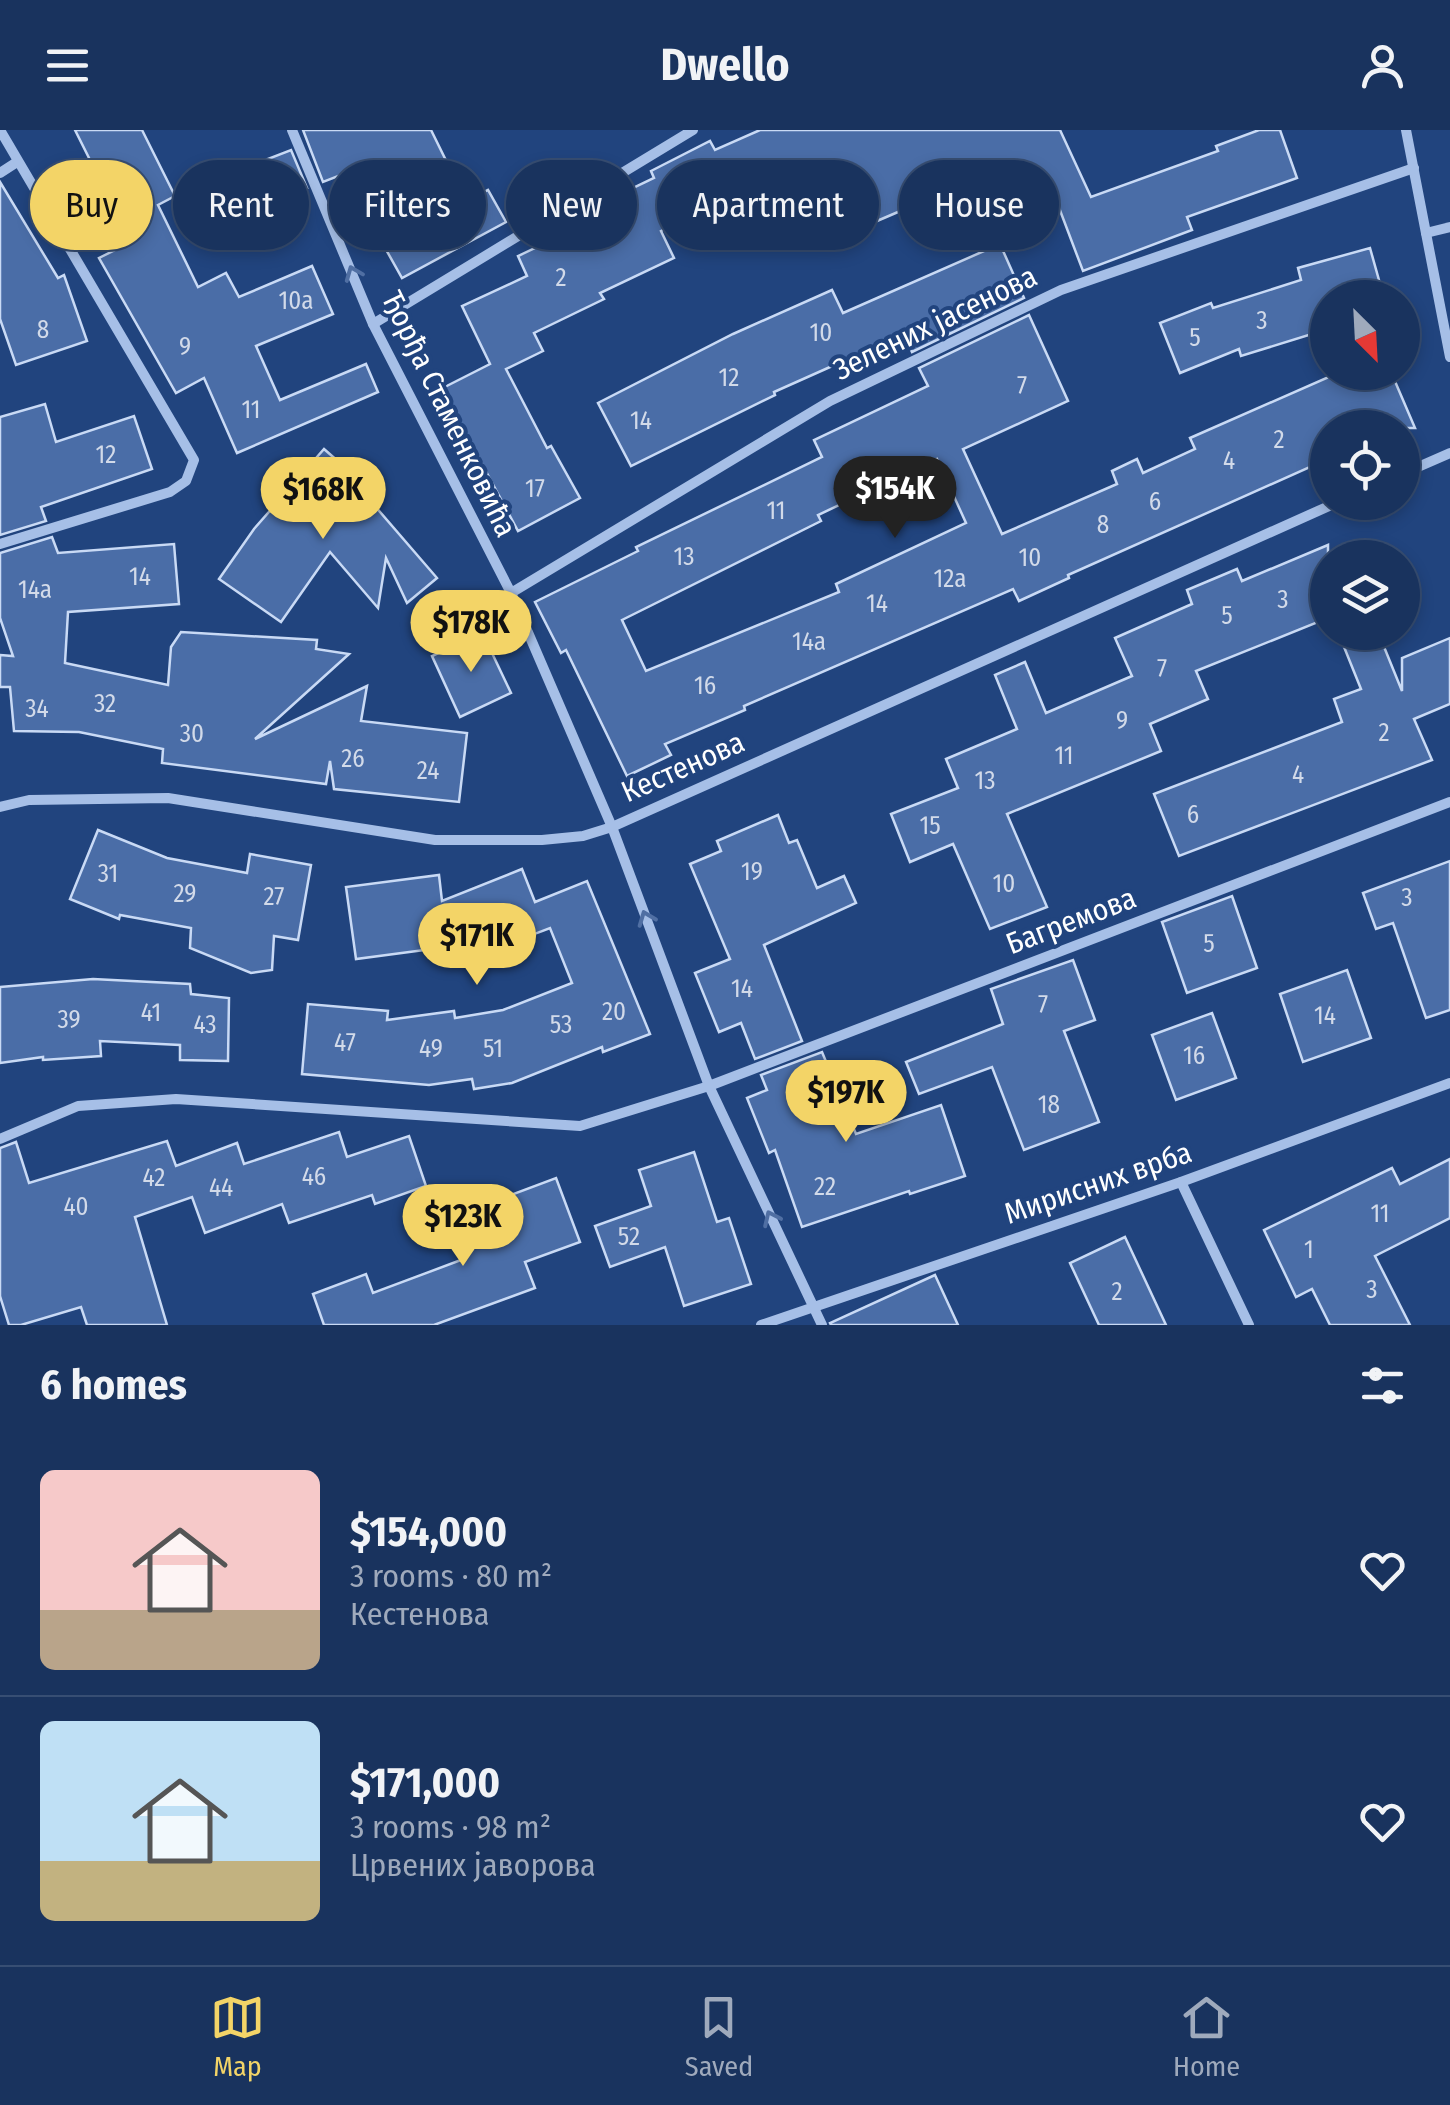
<!DOCTYPE html>
<html lang="en">
<head>
<meta charset="utf-8">
<style>
	body { margin:0; font-family:"Fira Sans Condensed",sans-serif; background:#263f67; color:#f1f3f6; height:100vh; display:flex; flex-direction:column; font-size:38px; white-space:nowrap }
	* { box-sizing:border-box; margin:0 }
	p { font-size:32px; color:#9faabc }
	.icon { flex:none; width:55px; height:55px; fill:none; stroke:currentColor; stroke-width:2; stroke-linecap:round; stroke-linejoin:round }
	.map { position:relative; height:1195px; overflow:hidden }
	.panel { display:flex; flex-direction:column; background:#19335e; flex:1 }
	.panel>* { flex:none }
	.top-card { position:absolute; left:30px; top:30px; width:1390px; height:90px; display:flex; gap:20px }
	.needle { width:65px; rotate:156deg }
	.fabs { position:absolute; left:1310px; top:150px; display:grid; gap:20px }
	.fabs a { display:grid; place-items:center; width:110px; height:110px; border-radius:50%; background:#19335e; box-shadow:0 5px 15px #0003,0 0 0 2px #374e73; font-size:50px }
	.price { position:absolute; translate:-50% -85px; padding:0 22px; border-radius:35px; background:#f3d467; color:#111; font-size:32px; line-height:65px; filter:drop-shadow(0 2px 5px #0008) }
	.price::after { content:''; position:absolute; left:50%; top:60px; width:30px; height:22px; margin-left:-15px; background:inherit; clip-path:polygon(0 0,100% 0,50% 100%) }
	.price.on { background:#222; color:#fff }
	ul { padding:0; list-style:none }
	li { display:flex; align-items:center; gap:30px; height:250px; padding:0 40px }
	li+li { border-top:2px solid #374e73 }
	li span { display:grid; place-items:center; flex:none; width:280px; height:200px; border-radius:15px; color:#555 }
	li>.icon { margin-inline-start:auto }
	span .icon { width:120px; height:120px; fill:#fffc; stroke-width:1 }
	li b { font-size:42px }
	h2 { display:flex; justify-content:space-between; align-items:center; height:120px; padding:0 40px; font-size:42px }
	.chip { padding:0 35px; border-radius:45px; background:#19335e; box-shadow:0 5px 15px #0003,0 0 0 2px #374e73; font-size:35px; line-height:90px }
	.chip.on { background:#f3d467; color:#111 }
	header { display:flex; justify-content:space-between; align-items:center; height:130px; padding:0 40px; background:#19335e; font-size:45px; font-weight:700 }
	.tabs { display:flex; justify-content:space-around; align-items:center; height:140px; border-top:2px solid #374e73; background:#19335e; font-size:28px; color:#9faabc }
	.tabs a { display:grid; justify-items:center; gap:5px }
	.tabs .on { color:#f3d467 }
	.map>svg:first-child { display:block }
</style>
</head>
<body>
<header><svg class="icon" aria-label="menu" viewBox="0 0 24 24"><path d="M4 6h16M4 12h16M4 18h16"/></svg>Dwello<svg class="icon" aria-label="person" viewBox="0 0 24 24"><circle cx="12" cy="8" r="4"/><path d="M4 21q1-7 8-7t8 7"/></svg></header>
<div class="map">
<svg width="1450" height="1195" viewBox="0 0 1450 1195">
	<rect width="100%" height="100%" fill="#21447e"/>
	<g fill="#4a6da7" stroke="#c9daf5" stroke-width="2.5" fill-rule="evenodd">
		<polygon points="75,0 142,0 175,66 158,75 198,157 226,143 239,167 312,136 333,184 256,216 280,270 366,234 378,262 237,323 204,248 176,263 99,128 131,112"/>
		<polygon points="303,0 431,0 466,71 488,60 506,92 402,148 384,116 399,108 364,36 323,52"/>
		<polygon points="760,0 1060,0 1091,67 1218,21 1216,16 1259,0 1280,0 1297,48 1187,87 1192,100 1083,141 1058,75 986,109 961,55 842,106 818,49 766,73 757,53 661,101 674,128 600,163 604,169 534,203 543,221 506,239 547,318 551,316 580,368 518,401 475,321 463,326 431,264 490,234 462,176 527,146 518,126 590,92 585,81 654,48 651,41 710,11 715,20"/>
		<polygon points="291,20 307,58 300,61 305,76 239,101 219,48"/>
		<polygon points="0,52 58,148 64,145 87,211 16,235 0,189"/>
		<polygon points="1000,114 1024,168 912,222 904,204 774,262 775,265 631,336 598,273 733,204 832,160 843,183"/>
		<polygon points="1370,118 1384,168 1328,168 1328,199 1241,226 1239,219 1180,243 1160,193 1211,173 1213,178 1301,150 1298,138"/>
		<path d="M1029,185L1068,271L963,319L1002,404L1117,354L1112,341L1137,329L1143,343L1195,319L1190,308L1340,242H1391L1415,298H1328V329L1068,445L1069,448L1019,471L1013,459L744,576L745,580L665,614L671,625L627,646L566,520L561,523L535,472L638,421L636,417L822,327L814,310L928,256L919,238ZM937,329L966,393L836,454L839,462L646,541L622,490L821,391L818,385Z"/>
		<polygon points="45,274 56,312 134,286 152,339 41,377 46,391 0,405 0,287"/>
		<polygon points="324,319 380,368 374,375 437,448 407,473 386,428 378,478 330,422 281,492 219,449 254,399"/>
		<polygon points="52,407 58,423 174,414 179,474 68,482 65,533 168,555 171,517 181,502 317,510 316,519 349,524 255,609 367,556 361,591 467,603 459,672 334,659 330,631 326,654 162,633 163,619 79,602 14,601 10,557 0,557 0,525 13,526 0,488 0,423"/>
		<polygon points="1328,415 1328,488 1196,541 1208,569 1150,594 1161,621 1007,684 1047,777 990,799 953,714 910,732 891,684 958,658 946,629 1017,599 995,545 1025,532 1046,583 1132,546 1115,508 1192,474 1187,460 1237,439 1242,451"/>
		<polygon points="482,502 511,563 460,587 432,526"/>
		<polygon points="1338,502 1378,502 1402,561 1402,528 1450,508 1450,574 1414,589 1432,630 1179,726 1154,664 1342,592 1334,569 1361,559"/>
		<polygon points="778,685 789,713 797,710 817,758 844,746 856,773 764,815 802,911 755,929 741,893 719,902 695,843 730,829 690,734 721,721 717,711"/>
		<polygon points="98,700 167,728 247,743 250,724 311,735 298,810 274,806 272,840 251,843 190,818 191,798 120,785 119,789 70,769"/>
		<polygon points="1450,731 1450,880 1426,888 1393,793 1376,799 1363,763"/>
		<polygon points="522,739 535,772 587,751 650,904 603,922 602,917 512,953 474,959 472,949 429,955 302,944 308,874 388,881 387,890 454,881 455,888 503,880 572,853 550,798 495,819 492,811 356,829 346,757 439,745 442,771"/>
		<polygon points="1232,766 1257,838 1187,863 1162,792"/>
		<polygon points="1073,830 1095,890 1064,901 1099,992 1024,1020 992,937 919,964 906,932 1003,894 991,859"/>
		<polygon points="1347,840 1371,908 1303,932 1280,864"/>
		<polygon points="93,849 190,854 191,864 229,868 228,931 180,930 180,915 100,911 101,926 43,930 43,927 0,933 0,857"/>
		<polygon points="1212,883 1236,948 1176,970 1152,905"/>
		<polygon points="822,922 856,1004 941,975 965,1046 910,1064 909,1061 802,1097 775,1020 769,1023 747,968 767,960 761,945"/>
		<polygon points="339,1002 347,1027 409,1006 426,1056 375,1074 372,1065 289,1093 282,1074 205,1103 192,1067 135,1087 167,1195 87,1195 81,1177 21,1195 9,1195 0,1166 0,1018 16,1012 29,1053 167,1011 176,1036 237,1013 244,1034"/>
		<polygon points="694,1022 717,1092 729,1088 751,1154 684,1176 665,1117 610,1137 595,1096 651,1076 639,1040"/>
		<polygon points="1450,1029 1450,1088 1375,1126 1410,1195 1330,1195 1312,1159 1296,1167 1264,1100 1392,1038 1400,1054"/>
		<polygon points="556,1048 580,1112 525,1132 535,1158 434,1195 324,1195 313,1164 366,1144 373,1163 461,1130 453,1109 516,1086 508,1066"/>
		<polygon points="1125,1107 1166,1195 1099,1195 1070,1133"/>
		<polygon points="935,1145 958,1195 831,1195 830,1193"/>
	</g>
	<g fill="none" stroke-linecap="round" stroke-linejoin="round">
		<g stroke="#a6bfe7" stroke-width="10">
			<polyline points="292,0 373,194 511,463 612,697 709,956 822,1195"/>
			<polyline points="1406,0 1450,227"/>
			<polyline points="0,43 17,32"/>
			<polyline points="1426,103 1450,97"/>
			<polyline points="373,194 693,0"/>
			<polyline points="1402,344 1450,323"/>
			<polyline points="0,414 170,362 186,351 194,330 0,0"/>
			<polyline points="511,463 830,271 1061,160 1414,38"/>
			<polyline points="0,677 29,670 168,668 435,710 542,710 583,706 612,697 1338,372"/>
			<polyline points="0,1009 78,976 176,969 580,996 709,956 1450,672"/>
			<polyline points="1181,1052 1249,1195"/>
			<polyline points="761,1195 1181,1052 1450,953"/>
		</g>
	</g>
	<defs><path id="oneway-chevron" d="M-2-3.5L2.5 0L-2 3.5" fill="none" stroke-width="1.6" stroke-linecap="round" stroke-linejoin="round" transform="scale(2.5)"/></defs>
	<g stroke="#506fa3">
		<use href="#oneway-chevron" transform="translate(353 143) rotate(-112)"/>
		<use href="#oneway-chevron" transform="translate(646 788) rotate(-111)"/>
		<use href="#oneway-chevron" transform="translate(771 1088) rotate(-115)"/>
	</g>
	<g text-anchor="middle" dominant-baseline="central" stroke-width="8" stroke-linejoin="round" paint-order="stroke">
		<g font-size="25" fill="#d2dae9">
			<text x="561" y="148">2</text>
			<text x="296" y="171">10a</text>
			<text x="1262" y="191">3</text>
			<text x="43" y="200">8</text>
			<text x="821" y="203">10</text>
			<text x="1195" y="208">5</text>
			<text x="185" y="217">9</text>
			<text x="729" y="248">12</text>
			<text x="1022" y="256">7</text>
			<text x="251" y="280">11</text>
			<text x="641" y="291">14</text>
			<text x="1279" y="310">2</text>
			<text x="106" y="325">12</text>
			<text x="1229" y="331">4</text>
			<text x="535" y="359">17</text>
			<text x="1155" y="372">6</text>
			<text x="776" y="381">11</text>
			<text x="1103" y="395">8</text>
			<text x="684" y="427">13</text>
			<text x="1030" y="428">10</text>
			<text x="140" y="447">14</text>
			<text x="950" y="449">12a</text>
			<text x="35" y="460">14a</text>
			<text x="1283" y="470">3</text>
			<text x="877" y="474">14</text>
			<text x="1227" y="486">5</text>
			<text x="809" y="512">14a</text>
			<text x="1162" y="539">7</text>
			<text x="705" y="556">16</text>
			<text x="105" y="574">32</text>
			<text x="37" y="579">34</text>
			<text x="1122" y="591">9</text>
			<text x="1384" y="603">2</text>
			<text x="192" y="604">30</text>
			<text x="1064" y="626">11</text>
			<text x="353" y="629">26</text>
			<text x="428" y="641">24</text>
			<text x="1298" y="645">4</text>
			<text x="985" y="651">13</text>
			<text x="1193" y="685">6</text>
			<text x="930" y="696">15</text>
			<text x="752" y="742">19</text>
			<text x="108" y="744">31</text>
			<text x="1004" y="754">10</text>
			<text x="185" y="764">29</text>
			<text x="274" y="767">27</text>
			<text x="1407" y="768">3</text>
			<text x="1209" y="814">5</text>
			<text x="742" y="859">14</text>
			<text x="1043" y="875">7</text>
			<text x="614" y="882">20</text>
			<text x="151" y="883">41</text>
			<text x="1325" y="886">14</text>
			<text x="69" y="890">39</text>
			<text x="205" y="895">43</text>
			<text x="561" y="895">53</text>
			<text x="345" y="913">47</text>
			<text x="431" y="919">49</text>
			<text x="493" y="919">51</text>
			<text x="1194" y="926">16</text>
			<text x="1049" y="975">18</text>
			<text x="314" y="1047">46</text>
			<text x="154" y="1048">42</text>
			<text x="825" y="1057">22</text>
			<text x="221" y="1058">44</text>
			<text x="76" y="1077">40</text>
			<text x="1380" y="1084">11</text>
			<text x="629" y="1107">52</text>
			<text x="1309" y="1120">1</text>
			<text x="1372" y="1160">3</text>
			<text x="1117" y="1162">2</text>
		</g>
		<g font-size="30" fill="#fff" stroke="#21447e">
			<text transform="translate(935 193) rotate(-26)">Зелених јасенова</text>
			<text transform="translate(449 284) rotate(64)">Ђорђа Стаменковића</text>
			<text transform="translate(683 637) rotate(-24)">Кестенова</text>
			<text transform="translate(1071 791) rotate(-21)">Багремова</text>
			<text transform="translate(1098 1053) rotate(-19)">Мирисних врба</text>
		</g>
	</g>
</svg>
<div class="fabs">
<a><svg class="needle" viewBox="-14 -14 28 28"><path d="M0-13l5 13h-10z" fill="#e53935"/><path d="M0 13l5-13h-10z" fill="#9faabc"/></svg></a>
<a><svg class="icon" aria-label="locate" viewBox="0 0 24 24"><circle cx="12" cy="12" r="6"/><path d="M12 2v4M12 18v4M2 12h4M18 12h4"/></svg></a>
<a><svg class="icon" aria-label="layers" viewBox="0 0 24 24"><path d="M12 4l9 5-9 5-9-5zM3 14l9 5 9-5"/></svg></a>
</div>
<b class="price on" style="left:895px;top:411px">$154K</b>
<b class="price" style="left:323px;top:412px">$168K</b>
<b class="price" style="left:471px;top:545px">$178K</b>
<b class="price" style="left:477px;top:858px">$171K</b>
<b class="price" style="left:846px;top:1015px">$197K</b>
<b class="price" style="left:463px;top:1139px">$123K</b>
<div class="top-card">
<a class="chip on">Buy</a>
<a class="chip">Rent</a>
<a class="chip">Filters</a>
<a class="chip">New</a>
<a class="chip">Apartment</a>
<a class="chip">House</a>
</div>
</div>
<section class="panel">
<h2>6 homes<svg class="icon" aria-label="filters" viewBox="0 0 24 24"><path d="M4 7h16M4 17h16"/><circle cx="9" cy="7" r="2"/><circle cx="15" cy="17" r="2"/></svg></h2>
<ul>
<li><span style="background:linear-gradient(#f6c9c9 70%,#b9a48a 0)"><svg class="icon" aria-label="home" viewBox="0 0 24 24"><path d="M3 11l9-7 9 7M6 9v11h12V9"/></svg></span><div><b>$154,000</b><p>3 rooms · 80 m²</p><p>Кестенова</p></div><svg class="icon" aria-label="heart" viewBox="0 0 24 24"><path d="M12 20l-8-8c-3-5 5-10 8-4 3-6 11-1 8 4z"/></svg></li>
<li><span style="background:linear-gradient(#bfe0f5 70%,#c2b280 0)"><svg class="icon" aria-label="home" viewBox="0 0 24 24"><path d="M3 11l9-7 9 7M6 9v11h12V9"/></svg></span><div><b>$171,000</b><p>3 rooms · 98 m²</p><p>Црвених јаворова</p></div><svg class="icon" aria-label="heart" viewBox="0 0 24 24"><path d="M12 20l-8-8c-3-5 5-10 8-4 3-6 11-1 8 4z"/></svg></li>
</ul>
</section>
<nav class="tabs">
<a class="on"><svg class="icon" aria-label="map" viewBox="0 0 24 24"><path d="M3 6l6-2 6 2 6-2v14l-6 2-6-2-6 2zM9 4v14M15 6v14"/></svg>Map</a>
<a><svg class="icon" aria-label="saved" viewBox="0 0 24 24"><path d="M7 4h10v16l-5-4-5 4z"/></svg>Saved</a>
<a><svg class="icon" aria-label="home" viewBox="0 0 24 24"><path d="M3 11l9-7 9 7M6 9v11h12V9"/></svg>Home</a>
</nav>
</body>
</html>
